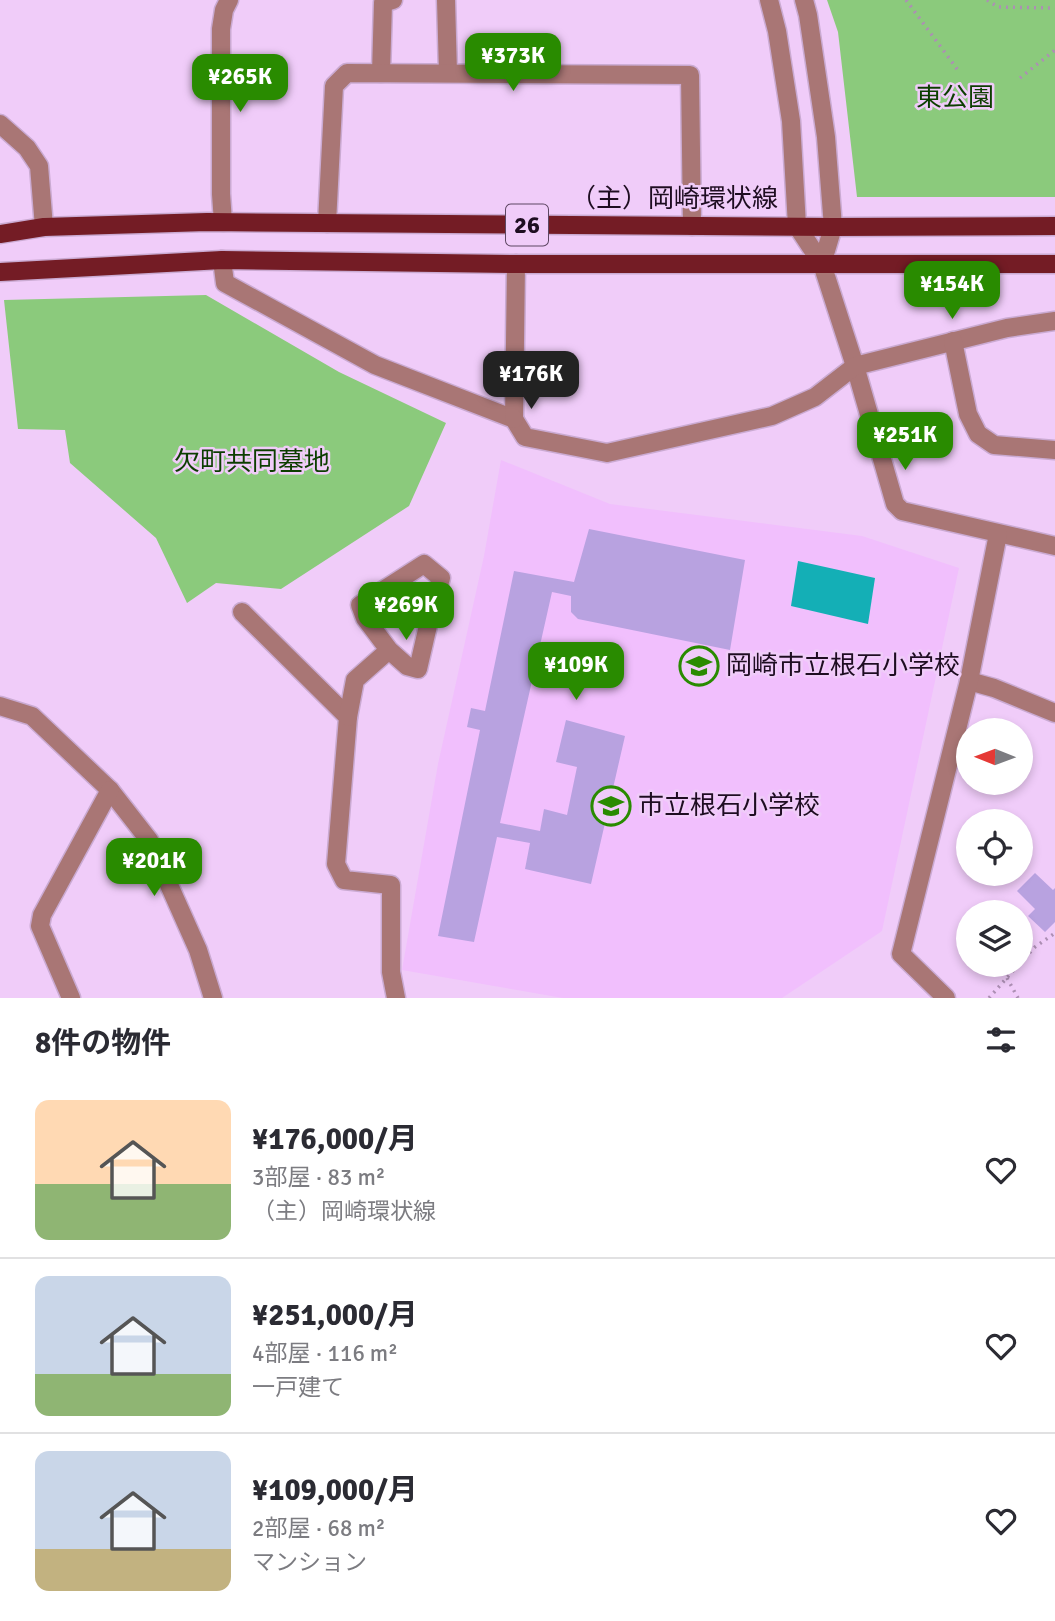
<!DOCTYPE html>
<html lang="ja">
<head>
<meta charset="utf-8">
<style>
	body { margin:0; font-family:Signika,"Noto Sans JP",sans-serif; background:#f7f7f7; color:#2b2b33; height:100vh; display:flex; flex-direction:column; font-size:26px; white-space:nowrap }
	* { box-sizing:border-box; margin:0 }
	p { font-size:23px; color:#7c7c81 }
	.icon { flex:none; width:38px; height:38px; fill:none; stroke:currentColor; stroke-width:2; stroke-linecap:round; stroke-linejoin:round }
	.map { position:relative; height:998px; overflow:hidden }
	.details { display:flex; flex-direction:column; background:#fff; flex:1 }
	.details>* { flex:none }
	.needle { width:46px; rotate:271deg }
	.fabs { position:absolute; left:956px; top:718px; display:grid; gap:14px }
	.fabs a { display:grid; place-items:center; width:77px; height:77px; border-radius:50%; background:#fff; box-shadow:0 4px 10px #0003; font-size:35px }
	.price { position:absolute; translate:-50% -60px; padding:0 16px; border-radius:14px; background:#298b00; color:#fff; font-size:23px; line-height:46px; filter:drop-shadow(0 2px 4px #0008) }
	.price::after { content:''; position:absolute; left:50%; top:42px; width:21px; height:16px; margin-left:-10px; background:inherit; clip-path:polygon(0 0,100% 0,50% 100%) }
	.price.on { background:#222; color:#fff }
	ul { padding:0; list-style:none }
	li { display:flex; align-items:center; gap:21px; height:175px; padding:0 35px }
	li+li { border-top:2px solid #e1e1e2 }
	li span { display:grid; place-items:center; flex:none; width:196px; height:140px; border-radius:14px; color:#555 }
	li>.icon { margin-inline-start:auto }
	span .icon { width:84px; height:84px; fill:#fffc; stroke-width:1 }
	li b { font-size:30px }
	h2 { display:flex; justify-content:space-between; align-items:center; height:84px; padding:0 35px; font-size:30px }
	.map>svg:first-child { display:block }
</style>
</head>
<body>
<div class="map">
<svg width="1055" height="998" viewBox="0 0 1055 998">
	<rect width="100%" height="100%" fill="#f0ccf9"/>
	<polygon fill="#f1bffd" points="501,460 610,504 862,536 959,568 882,931 782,998 563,998 402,970 438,764 484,556"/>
	<g fill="#8bca7c">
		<polygon points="827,0 1055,0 1055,197 857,197 838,32"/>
		<polygon points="206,295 339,372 446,423 409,506 281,589 216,583 187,603 156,538 70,463 65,430 18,429 4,300"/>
	</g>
	<polygon fill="#14afb6" points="798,561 875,578 868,624 791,606"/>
	<g fill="#b8a2e0">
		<polygon points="589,529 745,560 730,650 578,619 571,612 571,596 552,592 500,823 540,831 544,809 567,815 577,767 556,762 566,720 625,736 591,884 525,869 530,843 497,837 474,942 438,936 480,730 467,727 471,708 485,711 514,571 574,582"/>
		<polygon points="1035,873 1053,890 1055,888 1055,922 1045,932 1028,916 1035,909 1017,891"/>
	</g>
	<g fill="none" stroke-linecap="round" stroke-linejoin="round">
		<g stroke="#caaad2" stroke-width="21">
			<g id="minor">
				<polyline points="446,0 448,73"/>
				<polyline points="769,0 777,31 791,121 797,226 822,264 855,366 895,504 902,511 1055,546"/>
				<polyline points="804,0 808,15 826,137 833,227 822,264"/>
				<polyline points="381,73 383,3 393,0"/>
				<polyline points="0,124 27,148 39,166 44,227"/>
				<polyline points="223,222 221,194 221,29 224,10 229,0"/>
				<polyline points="327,223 334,86 347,73 690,75 692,226"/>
				<polyline points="222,260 225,283 375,365 514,419 525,437 607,453 772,416 815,397 855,366 1007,328 1055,321"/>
				<polyline points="953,341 968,414 978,434 994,445 1055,450"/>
				<polyline points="514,419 516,264"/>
				<polyline points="242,612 348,717 336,864 344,880 391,885 391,972 396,998"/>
				<polyline points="969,681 994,688 1055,713"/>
				<polyline points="0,706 32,716 110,790 149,840 198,950 213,998"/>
				<polyline points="348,717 355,680 389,650 365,618 360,605 424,564 441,578 433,604 418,669 407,666 389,650"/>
				<polyline points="71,998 40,926 42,915 110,790"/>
				<polyline points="946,998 901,954 969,681 998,534"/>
			</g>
		</g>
		<g stroke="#caaad2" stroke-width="21">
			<g id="major">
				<polyline points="0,234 44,227 207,222 833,227 1055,226"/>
				<polyline points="0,272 222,260 516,264 1055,264"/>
			</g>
		</g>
		<g stroke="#ad8fb4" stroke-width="3.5" stroke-dasharray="2 5" stroke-linecap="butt">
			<polyline points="906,0 960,73"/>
			<polyline points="987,0 998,7 1055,8"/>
			<polyline points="1020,78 1055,50"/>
			<polyline points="1020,963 1035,947 1055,933"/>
			<polyline points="1007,978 1018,998"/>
			<polyline points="989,998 1019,964"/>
		</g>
		<use href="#minor" stroke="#a97675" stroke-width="18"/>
		<use href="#major" stroke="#741c25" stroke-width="18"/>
	</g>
	<defs>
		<g id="school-ring" transform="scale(2.0125)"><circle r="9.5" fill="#f0ccf9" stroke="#298b00" stroke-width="1.5"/><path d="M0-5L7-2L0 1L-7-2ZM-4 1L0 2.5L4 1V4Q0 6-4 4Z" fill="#298b00"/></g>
	</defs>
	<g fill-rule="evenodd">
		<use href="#school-ring" x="699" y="666"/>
		<use href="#school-ring" x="611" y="806"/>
	</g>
	<g text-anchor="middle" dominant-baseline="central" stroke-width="5" stroke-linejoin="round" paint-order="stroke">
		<rect fill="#f0ccf9" stroke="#5d4662" stroke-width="2" x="506" y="204.5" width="42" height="41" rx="5"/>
		<g font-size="24" font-weight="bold" fill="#1e0d21">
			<text x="527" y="225">26</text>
		</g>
		<g font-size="26" fill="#0c3e00" stroke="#f0ccf9">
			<text x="955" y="98">東公園</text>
			<text x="252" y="462">欠町共同墓地</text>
		</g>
		<g font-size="26" fill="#1e0d21" stroke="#f0ccf9">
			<text x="674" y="199">（主）岡崎環状線</text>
		</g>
		<g font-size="26" fill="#1e0d21" stroke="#f0ccf9" text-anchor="start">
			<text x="726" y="666">岡崎市立根石小学校</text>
			<text x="638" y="806">市立根石小学校</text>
		</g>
	</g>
</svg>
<div class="fabs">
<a><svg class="needle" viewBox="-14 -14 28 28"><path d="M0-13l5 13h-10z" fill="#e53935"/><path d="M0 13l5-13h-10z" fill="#7c7c81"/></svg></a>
<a><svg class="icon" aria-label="locate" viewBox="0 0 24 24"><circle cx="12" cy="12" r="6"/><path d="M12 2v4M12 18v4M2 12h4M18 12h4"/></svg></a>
<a><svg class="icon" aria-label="layers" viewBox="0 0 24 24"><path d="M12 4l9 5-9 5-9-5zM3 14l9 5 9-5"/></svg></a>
</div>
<b class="price" style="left:513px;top:93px">¥373K</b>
<b class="price" style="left:240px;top:114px">¥265K</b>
<b class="price" style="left:952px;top:321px">¥154K</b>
<b class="price on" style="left:531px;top:411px">¥176K</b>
<b class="price" style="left:905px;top:472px">¥251K</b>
<b class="price" style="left:406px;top:642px">¥269K</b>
<b class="price" style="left:576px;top:702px">¥109K</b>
<b class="price" style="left:154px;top:898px">¥201K</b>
</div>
<section class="details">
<h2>8件の物件<svg class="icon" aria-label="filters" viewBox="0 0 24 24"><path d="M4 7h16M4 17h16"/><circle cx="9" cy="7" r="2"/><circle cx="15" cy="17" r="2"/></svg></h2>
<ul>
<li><span style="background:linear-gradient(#ffd9b3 60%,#8fb573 0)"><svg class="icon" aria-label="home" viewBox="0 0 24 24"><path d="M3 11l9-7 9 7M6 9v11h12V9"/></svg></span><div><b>¥176,000/月</b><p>3部屋 · 83 m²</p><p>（主）岡崎環状線</p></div><svg class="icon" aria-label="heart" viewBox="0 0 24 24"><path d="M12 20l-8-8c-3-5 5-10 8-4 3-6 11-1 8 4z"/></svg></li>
<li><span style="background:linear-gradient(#c9d6e8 70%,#8fb573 0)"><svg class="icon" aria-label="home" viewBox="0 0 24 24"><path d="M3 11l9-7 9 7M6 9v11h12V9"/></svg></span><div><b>¥251,000/月</b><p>4部屋 · 116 m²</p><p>一戸建て</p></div><svg class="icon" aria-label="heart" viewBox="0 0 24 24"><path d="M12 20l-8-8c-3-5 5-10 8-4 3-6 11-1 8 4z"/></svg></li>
<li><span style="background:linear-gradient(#c9d6e8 70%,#c2b280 0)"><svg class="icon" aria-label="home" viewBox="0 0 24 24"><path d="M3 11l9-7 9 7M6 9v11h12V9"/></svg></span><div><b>¥109,000/月</b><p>2部屋 · 68 m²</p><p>マンション</p></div><svg class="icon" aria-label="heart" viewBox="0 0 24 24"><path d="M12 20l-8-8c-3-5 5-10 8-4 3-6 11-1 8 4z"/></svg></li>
</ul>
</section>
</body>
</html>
